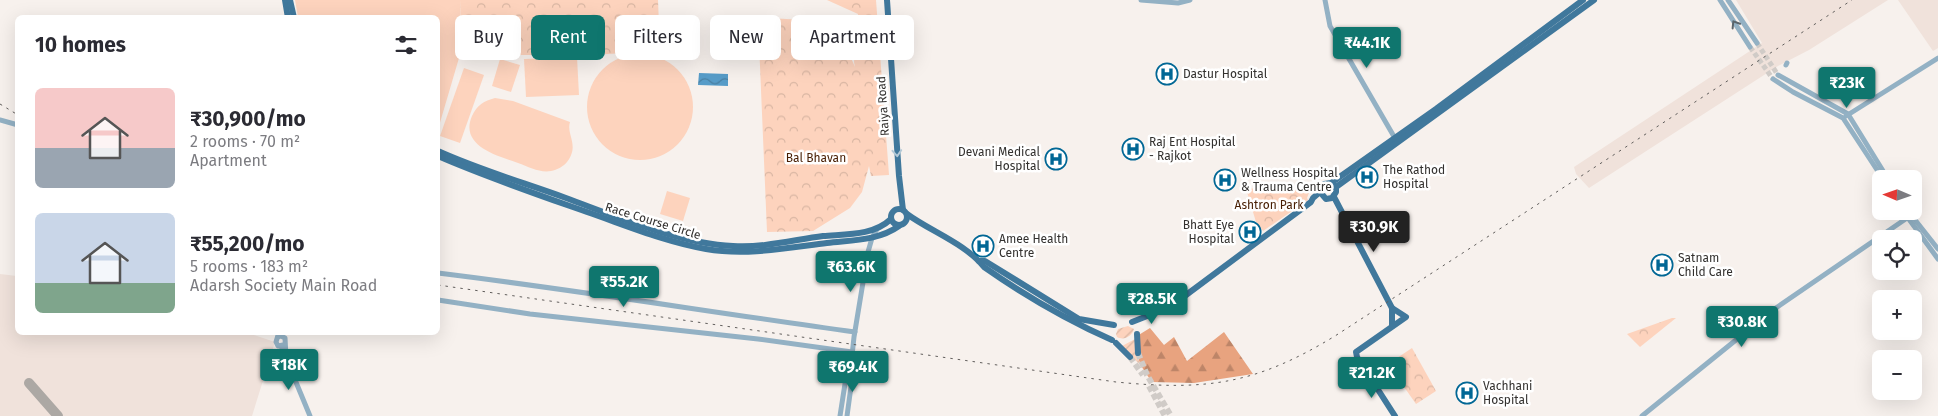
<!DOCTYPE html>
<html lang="en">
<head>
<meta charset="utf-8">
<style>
	body { margin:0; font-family:"Fira Sans",sans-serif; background:#f2f2f3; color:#2b2b33; height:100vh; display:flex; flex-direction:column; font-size:19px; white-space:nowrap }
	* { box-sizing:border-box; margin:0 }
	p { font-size:16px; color:#7c7c81 }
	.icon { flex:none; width:28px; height:28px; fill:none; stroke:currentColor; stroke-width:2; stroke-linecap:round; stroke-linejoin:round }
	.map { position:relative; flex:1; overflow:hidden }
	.drawer { position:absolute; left:15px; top:15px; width:425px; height:320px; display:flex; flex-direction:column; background:#fff; border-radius:8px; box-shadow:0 5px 20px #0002 }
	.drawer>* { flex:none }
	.hud { position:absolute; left:455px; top:15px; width:475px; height:45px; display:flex; gap:10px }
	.needle { width:32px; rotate:272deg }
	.controls { position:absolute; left:1872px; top:170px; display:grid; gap:10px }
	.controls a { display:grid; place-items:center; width:50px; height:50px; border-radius:8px; background:#fff; box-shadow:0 5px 20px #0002; font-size:25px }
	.price { position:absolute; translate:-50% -42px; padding:0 11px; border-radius:5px; background:#0f766e; color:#fff; font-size:16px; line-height:32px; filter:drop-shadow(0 1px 2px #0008) }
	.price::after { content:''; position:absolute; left:50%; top:30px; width:15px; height:11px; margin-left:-8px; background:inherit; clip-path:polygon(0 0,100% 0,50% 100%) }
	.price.active { background:#222; color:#fff }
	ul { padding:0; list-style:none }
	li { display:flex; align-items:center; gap:15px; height:125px; padding:0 20px }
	li span { display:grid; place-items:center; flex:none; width:140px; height:100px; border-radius:8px; color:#555 }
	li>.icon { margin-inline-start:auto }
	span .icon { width:60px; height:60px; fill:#fffc; stroke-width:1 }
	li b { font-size:21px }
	h2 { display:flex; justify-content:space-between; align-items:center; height:60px; padding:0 20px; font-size:21px }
	.chip { padding:0 18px; border-radius:8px; background:#fff; box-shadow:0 5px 20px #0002; font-size:18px; line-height:45px }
	.chip.active { background:#0f766e; color:#fff }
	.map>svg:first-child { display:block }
</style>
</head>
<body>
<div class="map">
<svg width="1938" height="416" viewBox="0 0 1938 416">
	<defs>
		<pattern id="forest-firs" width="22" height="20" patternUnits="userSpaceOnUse" patternTransform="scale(1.25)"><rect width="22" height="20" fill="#e8a37f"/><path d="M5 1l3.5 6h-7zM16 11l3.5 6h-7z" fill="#bd8568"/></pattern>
		<pattern id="park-crowns" width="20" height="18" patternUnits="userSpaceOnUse" patternTransform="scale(1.25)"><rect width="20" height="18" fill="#fdd3bd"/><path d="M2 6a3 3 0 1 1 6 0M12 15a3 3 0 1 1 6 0" fill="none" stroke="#d9b6a3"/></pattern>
		<pattern id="garden-furrows" width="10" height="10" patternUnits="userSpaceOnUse" patternTransform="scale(1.25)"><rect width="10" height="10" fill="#fdd3bd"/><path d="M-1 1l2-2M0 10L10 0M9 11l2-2" fill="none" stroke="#d9b6a3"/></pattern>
		<pattern id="water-waves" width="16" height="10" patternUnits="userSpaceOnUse" patternTransform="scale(1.25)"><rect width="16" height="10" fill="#579cc8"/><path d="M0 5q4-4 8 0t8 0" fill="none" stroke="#4980a3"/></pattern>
	</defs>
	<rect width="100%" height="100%" fill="#f7f1ed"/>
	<g fill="#f0e2db">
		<polygon points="1736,0 1888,0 1809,50 1778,66 1589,188 1576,174 1574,167 1762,43"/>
		<polygon points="1898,0 1938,0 1938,48 1933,51"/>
		<polygon points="0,274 17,276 18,332 245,332 275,342 252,416 0,416"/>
	</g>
	<g fill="#fdd3bd">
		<polygon points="295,0 461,0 459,58 439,126 438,127 438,18 298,17"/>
		<circle cx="640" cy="107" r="53"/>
		<polygon points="577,57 579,95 526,97 524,59"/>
		<polygon points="500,59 520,65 511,92 492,86"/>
		<polygon points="464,68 484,75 460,143 440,136"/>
		<path d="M495,98L513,101L570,122C566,135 580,145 567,162C564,166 557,170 551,171C540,173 529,167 518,163C498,156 459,146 472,116C477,105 484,101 495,98Z"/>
		<polygon points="667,191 690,198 683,221 660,214"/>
	</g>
	<path fill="url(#forest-firs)" d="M1150,328L1164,345L1174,337L1187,361L1224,332L1253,374L1194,383L1152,382C1138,362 1137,361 1137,336Z"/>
	<g fill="url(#park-crowns)">
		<polygon points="461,0 658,0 660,51 590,55 518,55 518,58 459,58"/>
		<path d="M827,0H876L889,175L871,176L869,166L862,192L850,208L813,231L767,232L758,19C790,18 809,19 839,31L855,67L854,62L858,14Z"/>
		<polygon points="1260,186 1310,190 1307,198 1308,200 1263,231 1256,222 1247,192 1251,189"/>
		<polygon points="1672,318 1676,318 1640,347 1627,334"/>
		<polygon points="1412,348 1436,391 1416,404 1388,364"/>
	</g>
	<g fill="url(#garden-furrows)">
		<path d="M1128,326L1134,329C1132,336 1124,341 1117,337L1116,334L1118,329Z"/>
		<polygon points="1137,338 1137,353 1140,365 1122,346"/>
	</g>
	<polygon fill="url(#water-waves)" points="699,73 728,74 728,86 698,85"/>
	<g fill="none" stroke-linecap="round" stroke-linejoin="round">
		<polyline stroke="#aca8a4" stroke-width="10" points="29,383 58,416"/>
		<g stroke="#d0cbc7" stroke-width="5" stroke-dasharray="5 2.5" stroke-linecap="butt">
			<polyline points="1757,43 1778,75"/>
			<polyline points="1750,47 1773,79"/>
		</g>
		<g stroke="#d0cbc7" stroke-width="6" stroke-dasharray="6 3" stroke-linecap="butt">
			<polyline points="1138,353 1147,375 1171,416"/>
			<polyline points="1130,357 1143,375"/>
			<polyline points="1149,386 1165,416"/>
		</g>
		<g stroke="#93b1c4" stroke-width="5">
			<polyline points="1141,0 1178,3 1190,0"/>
			<polyline points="1325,0 1330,26 1396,140"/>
			<polyline points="1720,0 1750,47"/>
			<polyline points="1728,0 1757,43"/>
			<polyline points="1786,65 1787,63"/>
			<polyline points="1778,75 1848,114 1888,179"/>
			<polyline points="1773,79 1793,92 1843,118 1883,179"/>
			<polyline points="1846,116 1938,58"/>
			<polyline points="0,120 18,125"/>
			<polyline points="1903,211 1938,259"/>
			<polyline points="1908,211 1938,249"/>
			<path d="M438,273C577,290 716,313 855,332"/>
			<polyline points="438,300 530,314 758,339 852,352"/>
			<polyline points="279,332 276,342 278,346 283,345"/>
			<polyline points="278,337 281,336 285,338 286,357"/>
			<polyline points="281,346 310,416"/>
			<polyline points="840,416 847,371 851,365"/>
			<polyline points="847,416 853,372 851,365 854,337 868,252 872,238 877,229"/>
			<polyline points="1642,416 1773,310 1907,218"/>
		</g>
		<g stroke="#40789c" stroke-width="6">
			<polyline points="285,0 288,18"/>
			<polyline points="290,0 294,18"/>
			<polyline points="887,0 899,176 903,210"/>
			<path d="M438,151C480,170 522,182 566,198C615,216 681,244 733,246C763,248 793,240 823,236C846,234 873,236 891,219"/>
			<path d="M438,156C486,177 536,194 587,212C625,225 665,242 706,249C746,256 787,248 827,243C851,240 878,241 899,226"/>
			<polyline points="1331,183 1336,187 1336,192 1332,198 1326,199 1320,192 1320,188 1324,184 1331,183 1436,109 1583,0"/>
			<polyline points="1336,187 1594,0"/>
			<polyline points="1334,197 1392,308 1392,326"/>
			<circle cx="899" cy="217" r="8"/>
			<path d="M907,214C930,231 966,244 984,267C1024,295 1067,320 1112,340"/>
			<polyline points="979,261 985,261 1079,319 1114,325"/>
			<polyline points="1392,308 1406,317 1356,352 1357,357 1395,416"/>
			<polyline points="1132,322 1165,309 1178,301 1311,202 1313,198 1320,192"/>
			<polyline points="1137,334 1138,353"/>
			<polyline points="1116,343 1130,357"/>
		</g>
		<g stroke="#615e5c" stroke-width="1" stroke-dasharray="2.5 5" stroke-linecap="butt">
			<polyline points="0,104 18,115"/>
			<path d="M438,285L1116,382C1208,391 1256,384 1335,336L1852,0"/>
		</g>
	</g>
	<defs><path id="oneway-chevron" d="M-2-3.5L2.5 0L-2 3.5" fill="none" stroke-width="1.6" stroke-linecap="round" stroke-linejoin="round" transform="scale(1.25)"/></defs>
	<use stroke="#59646b" href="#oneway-chevron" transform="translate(1735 24) rotate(-122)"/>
	<use stroke="#b3c9d7" href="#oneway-chevron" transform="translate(897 153) rotate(86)"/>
	<defs>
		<g id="hospital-ring" transform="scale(1.125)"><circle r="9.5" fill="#fff" stroke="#016795" stroke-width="1.5"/><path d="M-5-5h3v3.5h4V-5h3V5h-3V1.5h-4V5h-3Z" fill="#016795"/></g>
	</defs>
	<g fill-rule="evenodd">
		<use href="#hospital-ring" x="1167" y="74"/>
		<use href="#hospital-ring" x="1133" y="149"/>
		<use href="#hospital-ring" x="1056" y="159"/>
		<use href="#hospital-ring" x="1367" y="177"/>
		<use href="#hospital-ring" x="1225" y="180"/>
		<use href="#hospital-ring" x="1250" y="232"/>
		<use href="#hospital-ring" x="983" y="246"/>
		<use href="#hospital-ring" x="1662" y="265"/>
		<use href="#hospital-ring" x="1467" y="393"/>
	</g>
	<g text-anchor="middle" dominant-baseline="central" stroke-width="5" stroke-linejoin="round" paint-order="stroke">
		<g font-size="12" fill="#33312f" stroke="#fff" text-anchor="start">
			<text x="1183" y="74">Dastur Hospital</text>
			<text x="1149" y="142">Raj Ent Hospital<tspan x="1149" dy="14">- Rajkot</tspan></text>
			<text x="1040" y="152" text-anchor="end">Devani Medical<tspan x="1040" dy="14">Hospital</tspan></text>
			<text x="1383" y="170">The Rathod<tspan x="1383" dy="14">Hospital</tspan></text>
			<text x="1241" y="173">Wellness Hospital<tspan x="1241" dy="14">&amp; Trauma Centre</tspan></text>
			<text x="1234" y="225" text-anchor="end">Bhatt Eye<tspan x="1234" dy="14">Hospital</tspan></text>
			<text x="999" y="239">Amee Health<tspan x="999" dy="14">Centre</tspan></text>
			<text x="1678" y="258">Satnam<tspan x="1678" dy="14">Child Care</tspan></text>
			<text x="1483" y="386">Vachhani<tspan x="1483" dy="14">Hospital</tspan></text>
		</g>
		<g font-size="12" fill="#33312f" stroke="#fff">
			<text transform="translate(883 106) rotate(-94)">Raiya Road</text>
			<text transform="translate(653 221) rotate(17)">Race Course Circle</text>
		</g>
		<g font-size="12" fill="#461c01" stroke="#fff">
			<text x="816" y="158">Bal Bhavan</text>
			<text x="1269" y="205">Ashtron Park</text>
		</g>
	</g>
</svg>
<div class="controls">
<a><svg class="needle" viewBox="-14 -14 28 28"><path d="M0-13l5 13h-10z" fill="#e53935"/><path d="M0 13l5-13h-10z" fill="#7c7c81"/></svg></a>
<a><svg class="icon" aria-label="locate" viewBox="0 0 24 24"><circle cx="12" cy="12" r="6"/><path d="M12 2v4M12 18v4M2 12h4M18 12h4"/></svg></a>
<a>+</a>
<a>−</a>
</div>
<b class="price" style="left:1367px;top:69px">₹44.1K</b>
<b class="price" style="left:1847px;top:109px">₹23K</b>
<b class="price active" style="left:1374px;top:253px">₹30.9K</b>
<b class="price" style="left:851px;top:293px">₹63.6K</b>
<b class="price" style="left:624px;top:308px">₹55.2K</b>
<b class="price" style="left:1152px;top:325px">₹28.5K</b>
<b class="price" style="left:1742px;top:348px">₹30.8K</b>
<b class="price" style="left:289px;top:391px">₹18K</b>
<b class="price" style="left:853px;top:393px">₹69.4K</b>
<b class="price" style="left:1372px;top:399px">₹21.2K</b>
<div class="hud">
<a class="chip">Buy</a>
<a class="chip active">Rent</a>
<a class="chip">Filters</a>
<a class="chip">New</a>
<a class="chip">Apartment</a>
</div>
<section class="drawer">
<h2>10 homes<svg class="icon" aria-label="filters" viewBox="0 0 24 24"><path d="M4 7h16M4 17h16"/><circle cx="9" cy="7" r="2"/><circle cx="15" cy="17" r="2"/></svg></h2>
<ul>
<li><span style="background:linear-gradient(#f6c9c9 60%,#9aa5b1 0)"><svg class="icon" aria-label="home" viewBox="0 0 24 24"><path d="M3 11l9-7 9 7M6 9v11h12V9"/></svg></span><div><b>₹30,900/mo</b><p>2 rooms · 70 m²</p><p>Apartment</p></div></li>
<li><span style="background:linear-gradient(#c9d6e8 70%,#7fa58c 0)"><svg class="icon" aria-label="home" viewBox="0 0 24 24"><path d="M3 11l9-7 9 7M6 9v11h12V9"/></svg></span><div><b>₹55,200/mo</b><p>5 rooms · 183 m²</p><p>Adarsh Society Main Road</p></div></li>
</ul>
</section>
</div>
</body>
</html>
